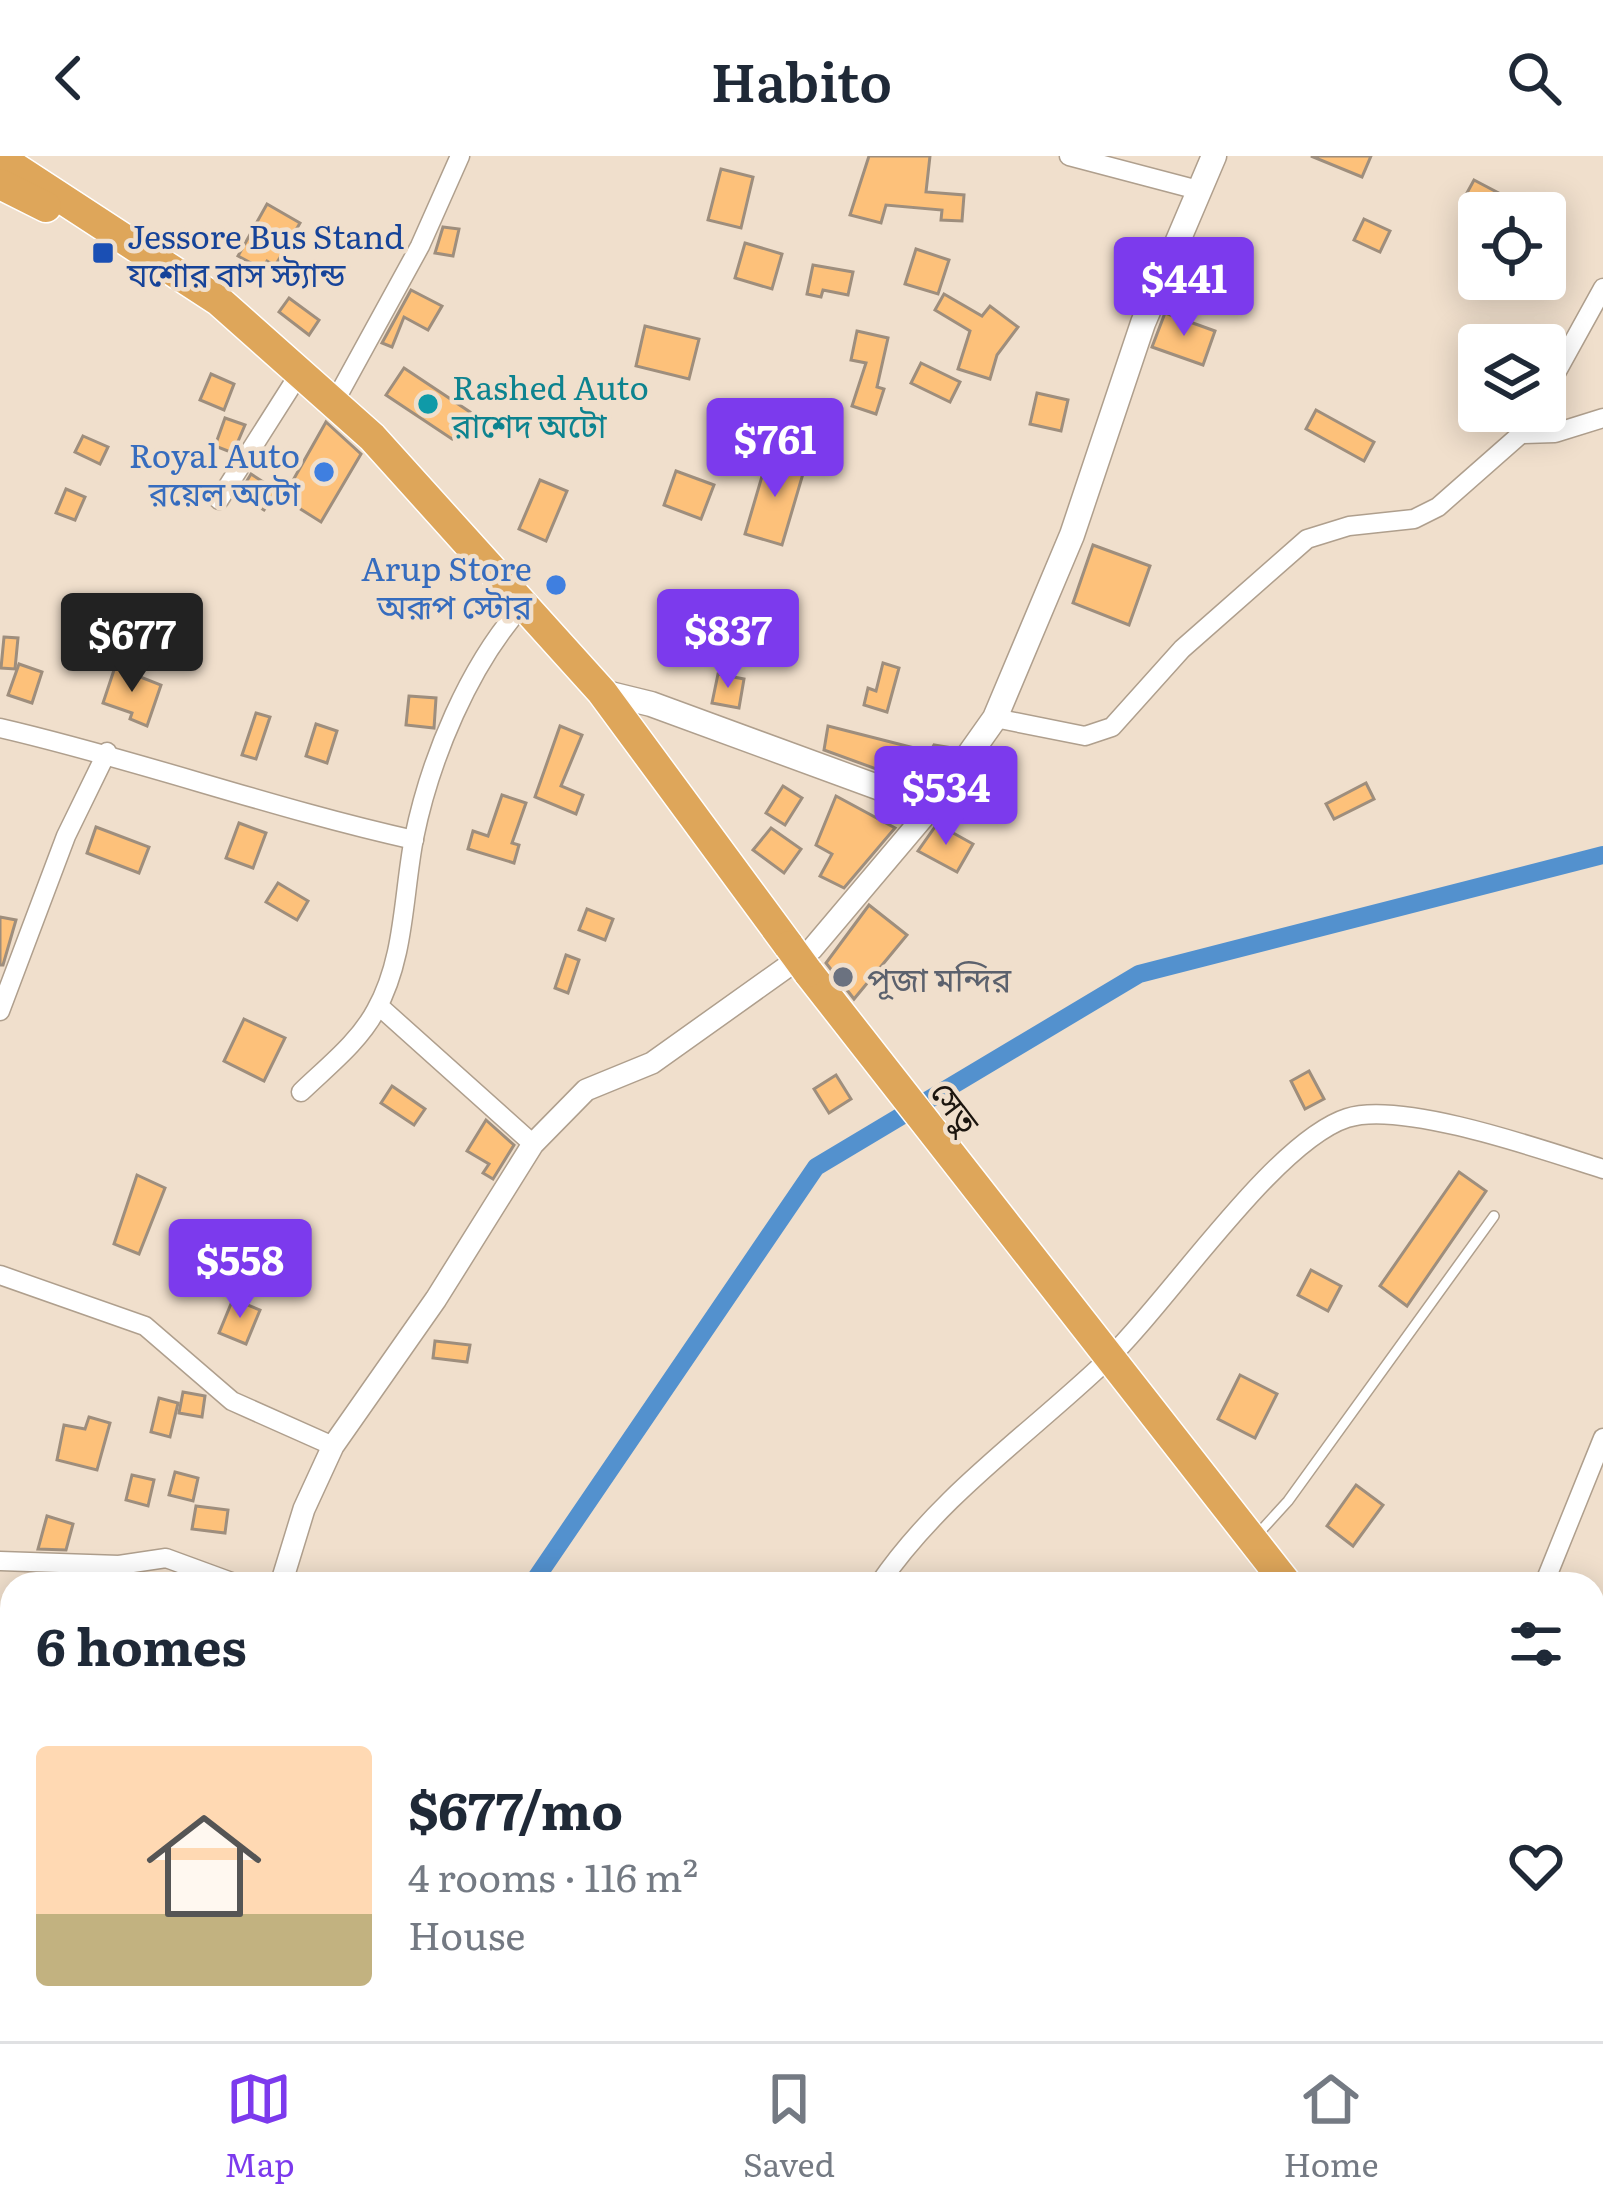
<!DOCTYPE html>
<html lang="en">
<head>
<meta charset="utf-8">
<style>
	body { margin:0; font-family:Literata,"Noto Sans Bengali",serif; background:#f6f6f7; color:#1f2937; height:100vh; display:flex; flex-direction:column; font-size:45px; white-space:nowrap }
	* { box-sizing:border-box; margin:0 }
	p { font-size:39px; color:#747a83 }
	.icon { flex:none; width:66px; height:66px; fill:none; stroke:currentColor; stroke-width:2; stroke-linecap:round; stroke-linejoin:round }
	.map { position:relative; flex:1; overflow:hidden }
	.side { position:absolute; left:0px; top:1416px; width:1605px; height:471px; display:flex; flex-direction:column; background:#fff; border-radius:36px 36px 0 0; box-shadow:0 6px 30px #0003 }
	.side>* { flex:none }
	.buttons { position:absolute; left:1458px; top:36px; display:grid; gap:24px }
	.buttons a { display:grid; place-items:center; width:108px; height:108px; border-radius:12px; background:#fff; box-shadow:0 6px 30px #0003; font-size:60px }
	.price { position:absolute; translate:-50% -102px; padding:0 27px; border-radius:12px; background:#7c3aed; color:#fff; font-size:39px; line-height:78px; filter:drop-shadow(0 3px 6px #0008) }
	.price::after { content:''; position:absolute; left:50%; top:72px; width:36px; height:27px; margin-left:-18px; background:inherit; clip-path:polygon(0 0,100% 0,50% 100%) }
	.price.on { background:#222; color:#fff }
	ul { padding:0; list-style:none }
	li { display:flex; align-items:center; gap:36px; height:300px; padding:0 36px }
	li+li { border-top:3px solid #e0e1e3 }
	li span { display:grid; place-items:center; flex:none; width:336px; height:240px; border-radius:12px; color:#555 }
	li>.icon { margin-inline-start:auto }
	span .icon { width:144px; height:144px; fill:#fffc; stroke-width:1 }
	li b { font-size:51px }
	h2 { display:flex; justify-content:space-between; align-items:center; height:144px; padding:0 36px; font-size:51px }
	header { display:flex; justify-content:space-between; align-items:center; height:156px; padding:0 36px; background:#fff; font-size:54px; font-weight:600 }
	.menu { display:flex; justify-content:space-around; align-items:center; height:168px; border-top:3px solid #e0e1e3; background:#fff; font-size:33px; color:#747a83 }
	.menu a { display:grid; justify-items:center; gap:6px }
	.menu .on { color:#7c3aed }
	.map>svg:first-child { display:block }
</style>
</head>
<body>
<header><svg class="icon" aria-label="back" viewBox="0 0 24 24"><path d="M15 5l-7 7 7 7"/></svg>Habito<svg class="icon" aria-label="search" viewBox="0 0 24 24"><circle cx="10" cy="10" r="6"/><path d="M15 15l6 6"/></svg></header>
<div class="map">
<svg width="1603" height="1885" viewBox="0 0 1603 1885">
	<rect width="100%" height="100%" fill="#f0dfcc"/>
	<polygon fill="#5391ce" points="1351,1875 1456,1875 1491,1885 1349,1885"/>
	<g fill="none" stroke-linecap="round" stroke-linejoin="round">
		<g stroke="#5391ce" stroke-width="18">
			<polyline points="532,1428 816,1011 1139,818 1603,699"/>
			<polyline points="420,1885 422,1875"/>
		</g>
	</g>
	<g fill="#fdc17a" stroke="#9e8e7d" stroke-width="3">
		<polygon points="869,0 930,0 926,36 964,39 962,65 941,64 942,54 886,49 881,67 850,59"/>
		<polygon points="1311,0 1371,0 1362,21"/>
		<polygon points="721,13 753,21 741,72 708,64"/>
		<polygon points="1474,24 1508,42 1501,57 1478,57 1461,48"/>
		<polygon points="267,48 300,67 275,110 267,105 262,113 238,100"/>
		<polygon points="1364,63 1390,75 1380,96 1354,84"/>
		<polygon points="443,71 459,73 453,100 435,97"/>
		<polygon points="1196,84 1237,102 1220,141 1180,123"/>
		<polygon points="745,87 782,98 772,133 735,122"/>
		<polygon points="916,93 949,104 938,138 905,128"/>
		<polygon points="813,109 853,116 848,139 823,134 821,141 807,138"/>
		<polygon points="411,134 442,150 428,174 404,161 392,191 382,187"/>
		<polygon points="944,138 982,160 990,150 1018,171 997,199 990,223 958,213 970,175 935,154"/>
		<polygon points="289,142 319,164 309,179 279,156"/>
		<polygon points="1165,157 1215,175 1203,209 1152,191"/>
		<polygon points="645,170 699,183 689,223 636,210"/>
		<polygon points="857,175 888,182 877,231 884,233 876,258 852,250 866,207 851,204"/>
		<polygon points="921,207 960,226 950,246 911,227"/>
		<polygon points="404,212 470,256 452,283 386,239"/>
		<polygon points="211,218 234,228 224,254 200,244"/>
		<polygon points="1037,237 1068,244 1061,275 1030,268"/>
		<polygon points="1316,254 1374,286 1364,305 1306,273"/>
		<polygon points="225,262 245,269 233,297 215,290"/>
		<polygon points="326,266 361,298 321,366 283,342"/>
		<polygon points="83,280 108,291 100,308 75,296"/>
		<polygon points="768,300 805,311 782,389 745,378"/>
		<polygon points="676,315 714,329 701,363 664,349"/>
		<polygon points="251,318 277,335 264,354 239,338"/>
		<polygon points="540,324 567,335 546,385 519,373"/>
		<polygon points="66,333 85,341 75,364 56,357"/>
		<polygon points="1093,389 1150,410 1129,469 1073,447"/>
		<polygon points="4,481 18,482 15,513 1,512"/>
		<polygon points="883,507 899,512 887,556 864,549 868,532 876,535"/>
		<polygon points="19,508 42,516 32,547 8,539"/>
		<polygon points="115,511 161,529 147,570 130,563 132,557 103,547"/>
		<polygon points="718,518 744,523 739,552 712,547"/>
		<polygon points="409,540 436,542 434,572 406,569"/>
		<polygon points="256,557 270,561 256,603 242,599"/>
		<polygon points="316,568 337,575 327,607 306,600"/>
		<polygon points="560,570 582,579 561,630 583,639 576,658 535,641"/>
		<polygon points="828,570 930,596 934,589 953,592 926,631 824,594"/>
		<polygon points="1366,627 1374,643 1334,663 1326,648"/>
		<polygon points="783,630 802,642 785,669 766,657"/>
		<polygon points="502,639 526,647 512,687 519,689 514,707 468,693 473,675 488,680"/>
		<polygon points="836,640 895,672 844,732 820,720 832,698 816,689"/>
		<polygon points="239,667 266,677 253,712 226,702"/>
		<polygon points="937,668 973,688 957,716 918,695"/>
		<polygon points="96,671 149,691 139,717 87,697"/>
		<polygon points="771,672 801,693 784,717 753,694"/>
		<polygon points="278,727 308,745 297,764 266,746"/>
		<polygon points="869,749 907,779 854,843 826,807"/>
		<polygon points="587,753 613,763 605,784 579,774"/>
		<polygon points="0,761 16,764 3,809 0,809"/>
		<polygon points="566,799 579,804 568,837 555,832"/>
		<polygon points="244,863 285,882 264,925 224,905"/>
		<polygon points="1309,915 1324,943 1305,953 1291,925"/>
		<polygon points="836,919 851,943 829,957 814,933"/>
		<polygon points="392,930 425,953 414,969 381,947"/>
		<polygon points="486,964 514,989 493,1023 483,1017 489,1008 467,995"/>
		<polygon points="1459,1016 1486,1035 1407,1150 1380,1130"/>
		<polygon points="137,1019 165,1032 139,1098 114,1088"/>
		<polygon points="1311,1114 1341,1130 1328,1155 1298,1139"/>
		<polygon points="233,1143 260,1154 246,1188 219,1177"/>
		<polygon points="435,1185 470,1189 467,1206 433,1202"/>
		<polygon points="1240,1219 1277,1238 1255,1282 1218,1263"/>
		<polygon points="183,1236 205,1240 202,1261 179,1257"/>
		<polygon points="159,1242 178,1247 170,1281 151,1276"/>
		<polygon points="89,1261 110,1267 97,1314 57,1304 64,1269 85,1273"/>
		<polygon points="175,1316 198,1322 193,1345 169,1339"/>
		<polygon points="132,1319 154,1324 148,1350 126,1344"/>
		<polygon points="1356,1329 1383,1349 1353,1390 1327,1370"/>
		<polygon points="196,1350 228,1354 225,1377 192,1373"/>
		<polygon points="47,1360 73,1368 66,1394 38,1393"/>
	</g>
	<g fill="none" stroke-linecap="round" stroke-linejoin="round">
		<g stroke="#af9f8d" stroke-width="12">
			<polyline id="service" points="1257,1379 1288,1345 1494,1060"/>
		</g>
		<g stroke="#af9f8d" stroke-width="21">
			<g id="minor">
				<polyline points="1069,0 1198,34"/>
				<polyline points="1545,237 1603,132"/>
				<polyline points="335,245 420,90 460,0"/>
				<polyline points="1521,278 1555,277 1603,262"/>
				<polyline points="219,344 301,215"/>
				<polyline points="995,562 1085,580 1112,571 1182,493 1307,383 1349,370 1414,363 1438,351 1521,278 1535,255"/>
				<path d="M0,572C139,604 274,653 414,684"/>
				<polyline points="379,850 533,988"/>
				<polyline points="0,855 66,680 107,596"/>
				<path d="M301,936C328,910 359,886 376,854C405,802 403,739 414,682C430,603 469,509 523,449"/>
				<polyline points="0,1119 145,1170 232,1245 333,1290"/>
				<polyline points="0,1405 119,1409 166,1402 237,1428"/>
				<path d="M879,1428C940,1339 1027,1280 1105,1206C1166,1149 1273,986 1347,962C1402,944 1546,995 1603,1013"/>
				<polyline points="1544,1428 1603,1282"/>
				<polyline points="0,1761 12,1763"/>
				<polyline points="0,1883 12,1839"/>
				<polyline points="667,1885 671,1875"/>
				<polyline points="1191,1885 1194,1875"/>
			</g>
		</g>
		<g stroke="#af9f8d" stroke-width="24">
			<g id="tertiary">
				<polyline points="281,1428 304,1353 333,1290 436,1143 533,988 586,934 652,907 812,793 932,651"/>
				<polyline points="182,1885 184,1875"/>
			</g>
		</g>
		<g stroke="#af9f8d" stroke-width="27">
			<polyline id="secondary" points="602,536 651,548 932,651 995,562 1072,379 1143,167 1214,0"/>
		</g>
		<g stroke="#fff" stroke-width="33">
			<g id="trunk">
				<polyline points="0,2 219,145 372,281 602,536 789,790"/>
				<polyline points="0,28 46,51"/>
				<polyline points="808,816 1287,1428"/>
				<polyline points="1593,1835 1603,1848"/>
			</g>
		</g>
		<use href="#service" stroke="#fff" stroke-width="9"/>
		<use href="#minor" stroke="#fff" stroke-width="18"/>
		<use href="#tertiary" stroke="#fff" stroke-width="21"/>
		<use href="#secondary" stroke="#fff" stroke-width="24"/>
		<use href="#trunk" stroke="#dea65a" stroke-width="30"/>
		<g stroke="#fff" stroke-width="33" stroke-linecap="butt">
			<polyline id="trunk-bridge" points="789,790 808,816"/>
		</g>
		<use href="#trunk-bridge" stroke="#dea65a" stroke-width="30"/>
	</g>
	<rect fill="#1a4fb4" stroke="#f0dfcc" stroke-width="4.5" x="91" y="85" width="24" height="24" rx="6"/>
	<circle fill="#0f9aa8" stroke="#f0dfcc" stroke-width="4.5" cx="428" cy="248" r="12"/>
	<g fill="#3f7fe0" stroke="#f0dfcc" stroke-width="4.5">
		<circle cx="324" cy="316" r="12"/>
		<circle cx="556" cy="429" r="12"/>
	</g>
	<circle fill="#6b7280" stroke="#f0dfcc" stroke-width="4.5" cx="843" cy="821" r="12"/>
	<g text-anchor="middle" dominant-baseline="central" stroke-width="9" stroke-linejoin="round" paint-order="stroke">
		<g font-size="33" fill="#164399" stroke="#f0dfcc" text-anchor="start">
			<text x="127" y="78">Jessore Bus Stand<tspan x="127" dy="38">যশোর বাস স্ট্যান্ড</tspan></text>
		</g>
		<g font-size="33" fill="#0d838f" stroke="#f0dfcc" text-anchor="start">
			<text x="452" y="229">Rashed Auto<tspan x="452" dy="38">রাশেদ অটো</tspan></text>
		</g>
		<g font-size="33" fill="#366cbe" stroke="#f0dfcc" text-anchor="end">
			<text x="300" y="297">Royal Auto<tspan x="300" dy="38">রয়েল অটো</tspan></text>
			<text x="532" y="410">Arup Store<tspan x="532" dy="38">অরূপ স্টোর</tspan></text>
		</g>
		<g font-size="33" fill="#5b616d" stroke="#f0dfcc" text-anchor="start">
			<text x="867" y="821">পূজা মন্দির</text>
		</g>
		<g font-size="33" fill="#1b150f" stroke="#f0dfcc">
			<text transform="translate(957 950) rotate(53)">সেতু</text>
		</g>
	</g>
</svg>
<div class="buttons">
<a><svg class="icon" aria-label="locate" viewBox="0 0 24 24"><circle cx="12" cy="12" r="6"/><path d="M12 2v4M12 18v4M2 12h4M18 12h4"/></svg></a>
<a><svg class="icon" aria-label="layers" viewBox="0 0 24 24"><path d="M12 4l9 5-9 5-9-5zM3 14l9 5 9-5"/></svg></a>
</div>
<b class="price" style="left:1184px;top:183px">$441</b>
<b class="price" style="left:775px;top:344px">$761</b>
<b class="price" style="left:728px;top:535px">$837</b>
<b class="price on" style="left:132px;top:539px">$677</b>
<b class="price" style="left:946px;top:692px">$534</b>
<b class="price" style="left:240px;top:1165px">$558</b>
<section class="side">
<h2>6 homes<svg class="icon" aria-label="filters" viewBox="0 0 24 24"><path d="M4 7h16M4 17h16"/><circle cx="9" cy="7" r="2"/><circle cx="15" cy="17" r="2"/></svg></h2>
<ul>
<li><span style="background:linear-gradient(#ffd9b3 70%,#c2b280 0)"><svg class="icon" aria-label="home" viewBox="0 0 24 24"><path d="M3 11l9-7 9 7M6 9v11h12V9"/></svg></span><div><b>$677/mo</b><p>4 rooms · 116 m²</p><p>House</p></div><svg class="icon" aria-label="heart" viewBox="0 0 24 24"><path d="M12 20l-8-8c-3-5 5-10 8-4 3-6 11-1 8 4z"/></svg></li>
</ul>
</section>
</div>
<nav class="menu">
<a class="on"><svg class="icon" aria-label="map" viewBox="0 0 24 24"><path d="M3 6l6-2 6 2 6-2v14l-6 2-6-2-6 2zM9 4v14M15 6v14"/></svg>Map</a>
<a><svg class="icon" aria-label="saved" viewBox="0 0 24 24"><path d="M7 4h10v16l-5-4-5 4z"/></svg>Saved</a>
<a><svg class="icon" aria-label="home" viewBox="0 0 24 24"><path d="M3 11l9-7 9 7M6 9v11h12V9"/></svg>Home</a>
</nav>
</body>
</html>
